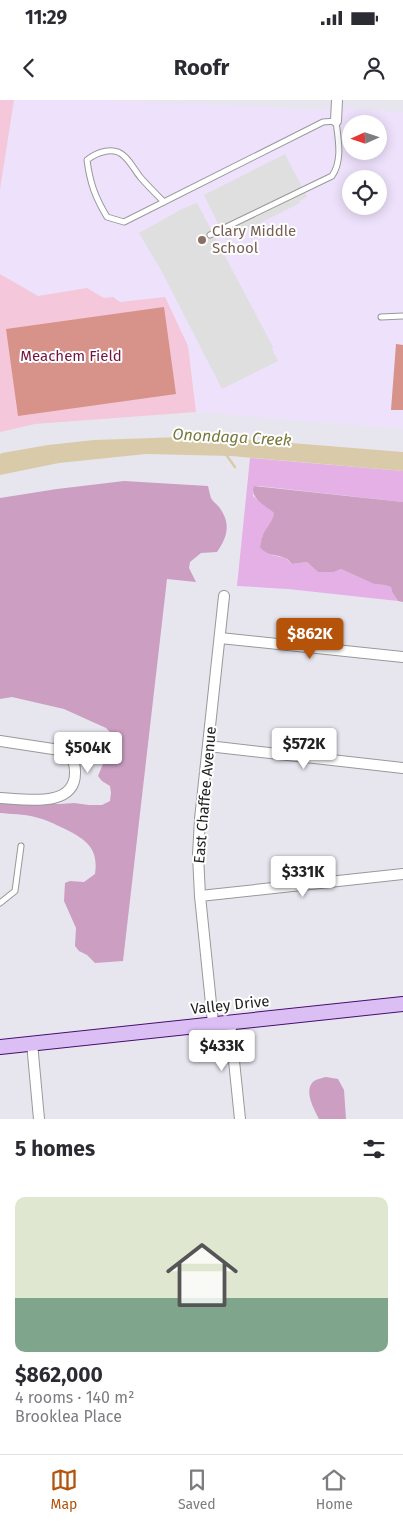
<!DOCTYPE html>
<html lang="en">
<head>
<meta charset="utf-8">
<style>
	body { margin:0; font-family:"Fira Sans",sans-serif; background:#f7f7f7; color:#2b2b33; height:100vh; display:flex; flex-direction:column; font-size:19px; white-space:nowrap }
	* { box-sizing:border-box; margin:0 }
	p { font-size:16px; color:#7c7c81 }
	.icon { flex:none; width:28px; height:28px; fill:none; stroke:currentColor; stroke-width:2; stroke-linecap:round; stroke-linejoin:round }
	.map { position:relative; height:1019px; overflow:hidden }
	.details { display:flex; flex-direction:column; background:#fff; flex:1 }
	.details>* { flex:none }
	.needle { width:32px; rotate:267deg }
	.fabs { position:absolute; left:342px; top:15px; display:grid; gap:10px }
	.fabs a { display:grid; place-items:center; width:45px; height:45px; border-radius:50%; background:#fff; box-shadow:0 2px 12px #0003; font-size:25px }
	.price { position:absolute; translate:-50% -42px; padding:0 11px; border-radius:5px; background:#fff; color:#222; font-size:16px; line-height:32px; filter:drop-shadow(0 1px 2px #0008) }
	.price::after { content:''; position:absolute; left:50%; top:30px; width:15px; height:11px; margin-left:-8px; background:inherit; clip-path:polygon(0 0,100% 0,50% 100%) }
	.price.on { background:#b45309; color:#fff }
	ul { padding:0; list-style:none }
	li { display:grid; align-content:center; gap:10px; height:265px; padding:0 15px }
	li span { display:grid; place-items:center; height:155px; border-radius:10px; color:#555 }
	li>.icon { margin-inline-start:auto }
	span .icon { width:90px; height:90px; fill:#fffc; stroke-width:1 }
	li b { font-size:21px }
	h2 { display:flex; justify-content:space-between; align-items:center; height:60px; padding:0 15px; font-size:21px }
	.status { display:flex; justify-content:space-between; align-items:center; height:35px; padding:0 25px; background:#fff; direction:ltr }
	.status svg { height:14px; fill:currentColor }
	header { display:flex; justify-content:space-between; align-items:center; height:65px; padding:0 15px; background:#fff; font-size:22px; font-weight:700 }
	.dock { display:flex; justify-content:space-around; align-items:center; height:70px; border-top:1px solid #e1e1e2; background:#fff; font-size:14px; color:#7c7c81 }
	.dock a { display:grid; justify-items:center; gap:2px }
	.dock .on { color:#b45309 }
	.map>svg:first-child { display:block }
</style>
</head>
<body>
<div class="status"><b>11:29</b><svg viewBox="0 0 49 12"><path d="M0 12V9h3v3zM5 12V6h3v6zM10 12V3h3v9zM15 12V0h3v12zM26 1h20v11H26zM47 4h2v5h-2z"/></svg></div>
<header><svg class="icon" aria-label="back" viewBox="0 0 24 24"><path d="M15 5l-7 7 7 7"/></svg>Roofr<svg class="icon" aria-label="person" viewBox="0 0 24 24"><circle cx="12" cy="8" r="4"/><path d="M4 21q1-7 8-7t8 7"/></svg></header>
<div class="map">
<svg width="403" height="1019" viewBox="0 0 403 1019">
	<rect width="100%" height="100%" fill="#e7e6ef"/>
	<path fill="#eee1fc" fill-rule="evenodd" d="M14,0H108L316,10L346,8L403,12V329L196,312L188,246L165,197L120,202L113,197L104,198L87,188L38,196L0,174V89ZM351,24H379V51H351ZM351,79H379V106H351Z"/>
	<path fill="#e4b0e5" d="M250,358L403,371V402L259,386H254L253,396L274,413C274,422 267,430 262,437L272,455L285,458L292,464L307,462L318,472H334L341,469L374,484L386,485L391,487L392,492L398,501L288,489L237,486Z"/>
	<g fill="#cb9ec2">
		<path d="M124,381L208,386C209,390 210,395 211,398C213,402 217,404 219,407C231,423 228,436 217,452L201,453L190,462L189,468L196,482L167,479L123,861L95,863L87,855L79,851L75,846L76,828L64,801L65,783L70,781L84,782L95,774C99,747 85,739 63,728C55,724 44,719 35,717C24,714 11,714 0,713V702L60,704L74,703L89,705H102L110,701L111,693L110,686L102,681L98,676L103,664L118,650L117,642L112,634L106,628L64,609L12,597L0,599V398L57,389Z"/>
		<path d="M254,386L403,402V502L398,501L392,492L391,487L385,485L374,484L341,469L334,472H318L307,462L292,464C290,462 288,459 285,458C276,454 267,456 260,447C261,444 261,441 262,438C264,429 273,423 274,413C266,406 249,398 254,386Z"/>
		<path d="M326,977L338,979L344,990L346,1019H319C314,1009 303,990 314,981C317,979 322,978 326,977Z"/>
	</g>
	<g fill="#f5c7db">
		<polygon points="0,0 14,0 0,89"/>
		<polygon points="0,174 38,196 87,188 104,198 113,197 120,202 165,197 188,246 196,312 35,324 0,332"/>
	</g>
	<g fill="#d7928a">
		<polygon points="164,207 176,294 18,316 6,229"/>
		<polygon points="396,244 403,245 403,310 391,310"/>
	</g>
	<g fill="#dfdfdf">
		<polygon points="285,54 307,97 299,101 300,103 226,140 204,95"/>
		<polygon points="197,103 273,247 272,249 278,261 222,289 161,170 139,133 184,108"/>
	</g>
	<polygon fill="#d9cbaa" points="181,337 240,339 403,352 403,371 231,356 146,354 59,363 0,375 0,354 2,353 48,345 94,340"/>
	<g fill="none" stroke-linecap="round" stroke-linejoin="round">
		<polyline stroke="#d9cbaa" stroke-width="2.5" points="227,356 235,367"/>
		<g stroke="#999" stroke-width="7">
			<g id="lane">
				<path d="M164,102C156,94 148,86 141,78C135,71 131,62 124,56C114,46 97,52 87,60C90,83 95,97 107,117L124,122L323,22L336,21C338,39 343,60 332,76L210,135"/>
				<polyline points="381,217 403,216"/>
				<polyline points="0,803 15,791 21,746"/>
			</g>
		</g>
		<g stroke="#999" stroke-width="12">
			<g id="street">
				<polyline points="336,21 337,0"/>
				<polyline points="220,538 403,557"/>
				<path d="M0,641L66,651C72,656 75,664 75,672C76,709 24,699 0,698"/>
				<polyline points="208,646 403,668"/>
				<polyline points="200,796 403,774"/>
				<polyline points="230,922 240,1019"/>
				<polyline points="213,923 200,796 198,755 200,719 224,496"/>
				<polyline points="32,943 39,1019"/>
			</g>
		</g>
		<g stroke="#470e6e" stroke-width="16">
			<polyline id="secondary" points="0,947 403,904"/>
		</g>
		<use href="#lane" stroke="#fff" stroke-width="5"/>
		<use href="#street" stroke="#fff" stroke-width="10"/>
		<use href="#secondary" stroke="#dbbef4" stroke-width="14"/>
	</g>
	<circle fill="#8d6e63" stroke="#fff" stroke-width="2" cx="202" cy="140" r="5"/>
	<g text-anchor="middle" dominant-baseline="central" stroke-width="4" stroke-linejoin="round" paint-order="stroke">
		<g font-size="15" fill="#785e54" stroke="#fff" text-anchor="start">
			<text x="212" y="131">Clary Middle<tspan x="212" dy="17">School</tspan></text>
		</g>
		<g font-size="15" fill="#75153e" stroke="#fff">
			<text x="71" y="256">Meachem Field</text>
		</g>
		<g font-size="15" fill="#1f1f1f" stroke="#fff">
			<text transform="translate(205 695) rotate(-85)">East Chaffee Avenue</text>
			<text transform="translate(230 905) rotate(-6)">Valley Drive</text>
		</g>
		<g font-size="16" font-style="italic" fill="#7a793f" stroke="#fff">
			<text transform="translate(232 337) rotate(3)">Onondaga Creek</text>
		</g>
	</g>
</svg>
<div class="fabs">
<a><svg class="needle" viewBox="-14 -14 28 28"><path d="M0-13l5 13h-10z" fill="#e53935"/><path d="M0 13l5-13h-10z" fill="#7c7c81"/></svg></a>
<a><svg class="icon" aria-label="locate" viewBox="0 0 24 24"><circle cx="12" cy="12" r="6"/><path d="M12 2v4M12 18v4M2 12h4M18 12h4"/></svg></a>
</div>
<b class="price on" style="left:310px;top:560px">$862K</b>
<b class="price" style="left:304px;top:670px">$572K</b>
<b class="price" style="left:88px;top:674px">$504K</b>
<b class="price" style="left:303px;top:798px">$331K</b>
<b class="price" style="left:222px;top:972px">$433K</b>
</div>
<section class="details">
<h2>5 homes<svg class="icon" aria-label="filters" viewBox="0 0 24 24"><path d="M4 7h16M4 17h16"/><circle cx="9" cy="7" r="2"/><circle cx="15" cy="17" r="2"/></svg></h2>
<ul>
<li><span style="background:linear-gradient(#dfe7d0 65%,#7fa58c 0)"><svg class="icon" aria-label="home" viewBox="0 0 24 24"><path d="M3 11l9-7 9 7M6 9v11h12V9"/></svg></span><div><b>$862,000</b><p>4 rooms · 140 m²</p><p>Brooklea Place</p></div></li>
</ul>
</section>
<nav class="dock">
<a class="on"><svg class="icon" aria-label="map" viewBox="0 0 24 24"><path d="M3 6l6-2 6 2 6-2v14l-6 2-6-2-6 2zM9 4v14M15 6v14"/></svg>Map</a>
<a><svg class="icon" aria-label="saved" viewBox="0 0 24 24"><path d="M7 4h10v16l-5-4-5 4z"/></svg>Saved</a>
<a><svg class="icon" aria-label="home" viewBox="0 0 24 24"><path d="M3 11l9-7 9 7M6 9v11h12V9"/></svg>Home</a>
</nav>
</body>
</html>
